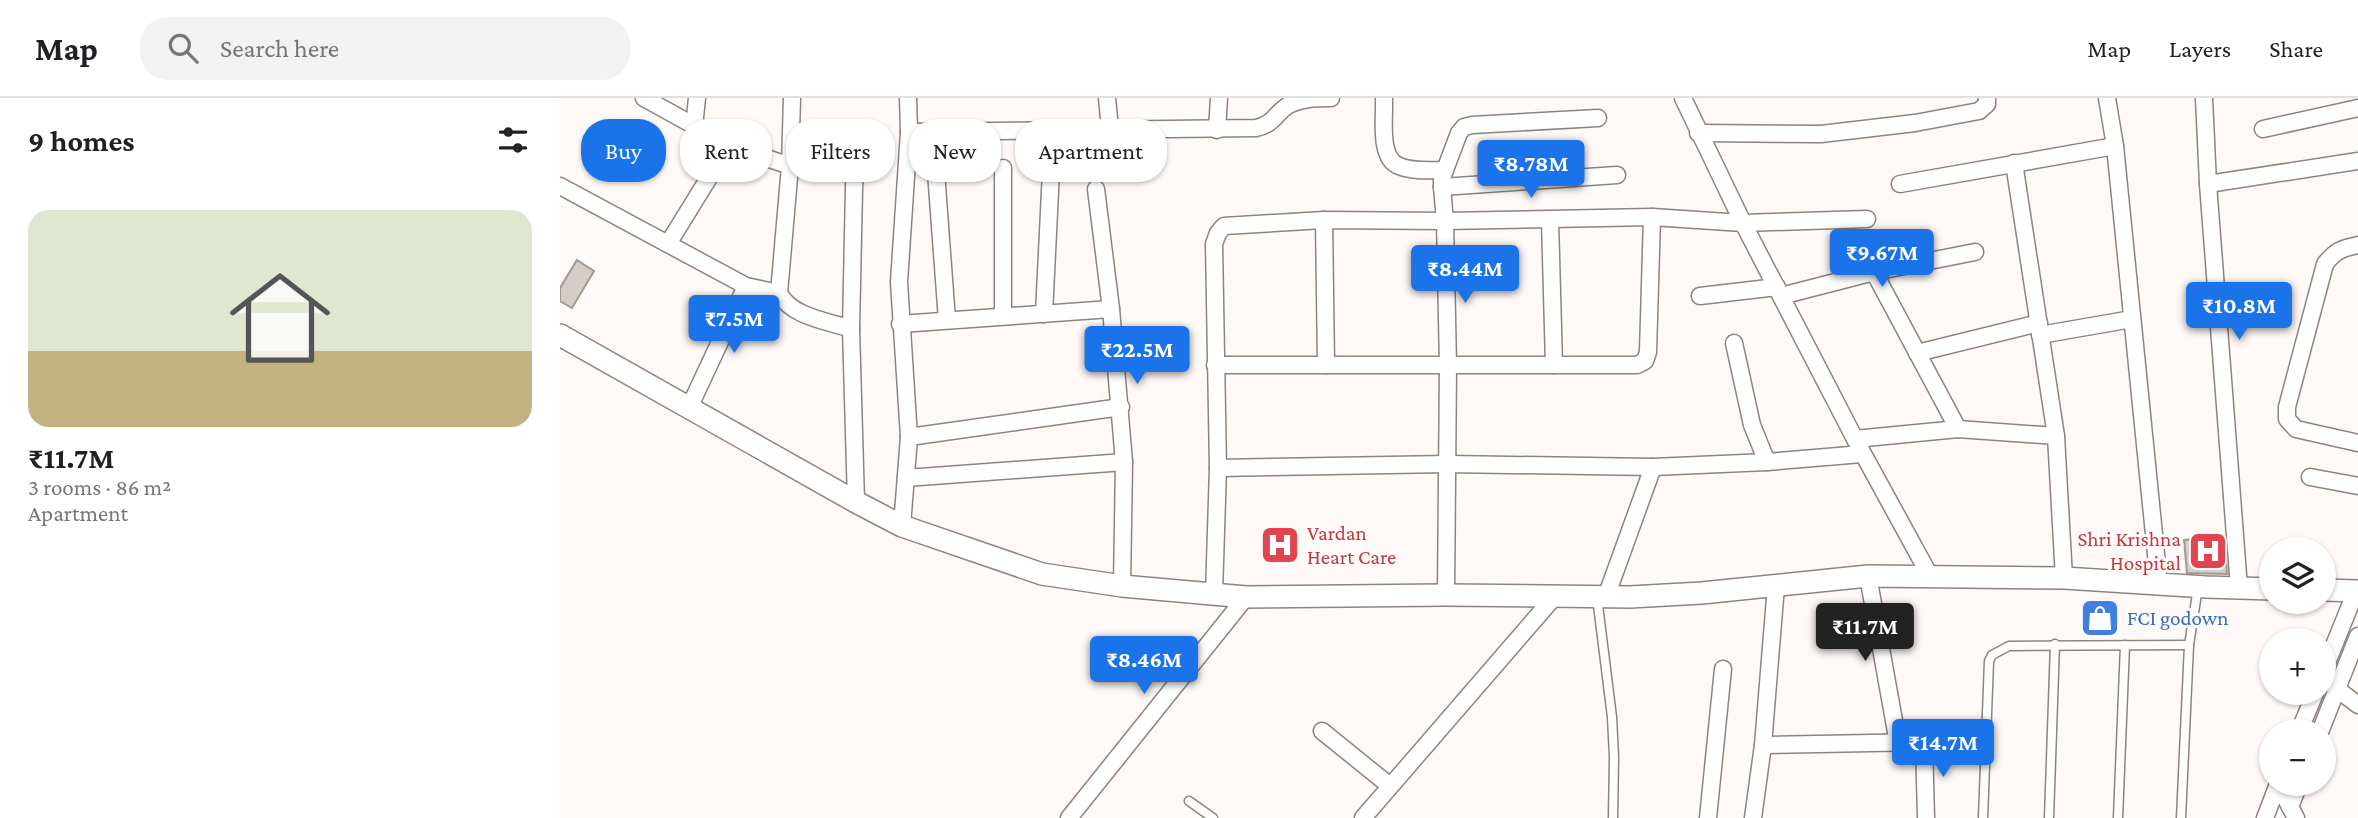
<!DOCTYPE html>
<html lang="en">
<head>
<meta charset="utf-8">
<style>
	body { margin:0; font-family:"Crimson Pro",serif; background:#f2f2f2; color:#202124; height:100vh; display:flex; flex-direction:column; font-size:26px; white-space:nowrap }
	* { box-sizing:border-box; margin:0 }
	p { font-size:23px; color:#757577 }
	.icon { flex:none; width:38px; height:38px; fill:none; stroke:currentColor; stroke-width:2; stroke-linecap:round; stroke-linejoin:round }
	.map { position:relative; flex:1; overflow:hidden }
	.panel { display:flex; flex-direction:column; background:#fff; width:560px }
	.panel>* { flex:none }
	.guide { position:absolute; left:21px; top:21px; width:665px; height:63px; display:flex; gap:14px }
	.fabs { position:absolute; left:1699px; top:439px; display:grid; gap:14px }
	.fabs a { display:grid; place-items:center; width:77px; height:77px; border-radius:50%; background:#fff; box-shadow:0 2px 5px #0004; font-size:35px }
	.price { position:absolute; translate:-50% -60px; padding:0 16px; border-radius:7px; background:#1a73e8; color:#fff; font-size:23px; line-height:46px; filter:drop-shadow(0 2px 4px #0008) }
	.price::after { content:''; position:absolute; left:50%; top:42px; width:21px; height:16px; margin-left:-10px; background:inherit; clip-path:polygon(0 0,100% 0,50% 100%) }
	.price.active { background:#222; color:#fff }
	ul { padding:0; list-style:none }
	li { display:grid; align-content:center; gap:14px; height:371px; padding:0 28px }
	li span { display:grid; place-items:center; height:217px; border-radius:21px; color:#555 }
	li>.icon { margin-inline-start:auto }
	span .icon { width:126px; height:126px; fill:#fffc; stroke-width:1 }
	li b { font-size:30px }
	h2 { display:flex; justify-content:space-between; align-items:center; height:84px; padding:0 28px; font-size:30px }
	.chip { padding:0 24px; border-radius:28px; background:#fff; box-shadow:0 2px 5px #0004; font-size:24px; line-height:63px }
	.chip.active { background:#1a73e8; color:#fff }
	header { display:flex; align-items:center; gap:42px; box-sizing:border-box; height:98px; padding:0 35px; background:#fff; border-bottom:2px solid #e0e0e0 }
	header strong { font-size:33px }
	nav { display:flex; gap:38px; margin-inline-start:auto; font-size:24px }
	.search { width:490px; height:63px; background:#f2f2f2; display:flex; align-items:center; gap:18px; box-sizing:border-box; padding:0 24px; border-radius:28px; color:#757577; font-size:26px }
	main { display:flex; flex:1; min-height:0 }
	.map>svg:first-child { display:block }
</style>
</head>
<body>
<header>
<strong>Map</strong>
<div class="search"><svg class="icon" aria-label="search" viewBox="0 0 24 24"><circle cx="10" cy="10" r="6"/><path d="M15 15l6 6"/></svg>Search here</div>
<nav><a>Map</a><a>Layers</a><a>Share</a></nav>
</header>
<main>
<section class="panel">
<h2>9 homes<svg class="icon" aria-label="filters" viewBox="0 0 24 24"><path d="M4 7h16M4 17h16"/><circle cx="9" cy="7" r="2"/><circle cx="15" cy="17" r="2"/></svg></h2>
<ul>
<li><span style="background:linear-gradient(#dfe7d0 65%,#c2b280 0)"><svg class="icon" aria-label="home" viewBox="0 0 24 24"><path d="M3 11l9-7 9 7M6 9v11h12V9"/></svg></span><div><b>₹11.7M</b><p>3 rooms · 86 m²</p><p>Apartment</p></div></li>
</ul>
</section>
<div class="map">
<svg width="1798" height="720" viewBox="0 0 1798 720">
	<rect width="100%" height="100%" fill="#fffaf7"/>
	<g fill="#d8cdc6" stroke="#a39892" stroke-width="2">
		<polygon points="17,162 34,173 12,210 0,203 0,190"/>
		<polygon points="1665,439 1667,476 1627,475 1624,442"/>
	</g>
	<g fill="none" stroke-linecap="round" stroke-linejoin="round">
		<g stroke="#8e837e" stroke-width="11">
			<g id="service">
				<polyline points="1037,499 1052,619 1054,659 1053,720"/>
				<polyline points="629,703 653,720"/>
				<polyline points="1423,720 1429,563 1432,557 1449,548 1629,547"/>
				<polyline points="1489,720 1495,546"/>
				<polyline points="1558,720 1565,547"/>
				<polyline points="1621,720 1629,547 1638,489"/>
			</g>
		</g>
		<g stroke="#8e837e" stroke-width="19">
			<g id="minor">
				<polyline points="84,0 169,47 108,146"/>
				<path d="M348,0L349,34L696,30C714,26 714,17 727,8C740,0 757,0 771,0"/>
				<polyline points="547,0 550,31"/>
				<path d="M824,0C825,19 818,60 839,68C853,74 871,72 885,72"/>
				<polyline points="1123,0 1183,125 1295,341 1370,478"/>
				<polyline points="1547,0 1555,48 1599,486"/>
				<polyline points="1644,0 1648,86 1679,490"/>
				<polyline points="134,29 137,0"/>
				<polyline points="1703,31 1798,10"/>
				<polyline points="657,32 659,0"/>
				<polyline points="1138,35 1261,36 1355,25 1419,13 1427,6 1427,0"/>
				<polyline points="295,44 291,231 296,404"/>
				<polyline points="169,47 230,68 219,195"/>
				<polyline points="1454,65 1496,338 1504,480"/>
				<polyline points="230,68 232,0"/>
				<polyline points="376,74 387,222"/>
				<polyline points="1340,86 1555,48"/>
				<polyline points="1648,86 1798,63"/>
				<path d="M0,88L186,188L219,195C231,219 268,223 291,231"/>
				<polyline points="882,89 1057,77"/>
				<polyline points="536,91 551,211 564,364 562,488"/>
				<polyline points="764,122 766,267"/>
				<polyline points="990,122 994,267"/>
				<path d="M1798,147C1782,150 1775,153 1765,166L1727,309V321L1736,331L1798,345"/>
				<polyline points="1314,174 1398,331"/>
				<polyline points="1140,198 1217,189"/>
				<polyline points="1221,198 1314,174 1415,154"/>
				<polyline points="484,216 491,73"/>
				<polyline points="443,218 443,70"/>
				<polyline points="340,226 551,211"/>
				<polyline points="1480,237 1572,221"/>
				<polyline points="1174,245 1192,327 1207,364"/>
				<polyline points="1357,255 1479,225"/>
				<polyline points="655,267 1077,267 1085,263 1088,254 1092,119"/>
				<polyline points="129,310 186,188"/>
				<polyline points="349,339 561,309"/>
				<polyline points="1295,341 1398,331 1496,338"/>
				<polyline points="658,370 888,366 1093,369 1207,364 1302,356"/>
				<polyline points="1750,379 1798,388"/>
				<polyline points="346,380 564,364"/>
				<polyline points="342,428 349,339 339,184 349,34"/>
				<polyline points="1308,478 1338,645"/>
				<polyline points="654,496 658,370 654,146 658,135 664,128 764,122 885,123 1092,119 1183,125 1307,121"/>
				<polyline points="886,497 888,268 885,123 882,89 882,80 899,35 904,29 912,27 1038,20"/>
				<polyline points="1046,499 1093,369"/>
				<polyline points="1764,572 1796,493"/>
				<polyline points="1777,591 1798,607"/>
				<polyline points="762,633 830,688"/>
				<polyline points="1739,634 1755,595"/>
				<polyline points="1760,634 1798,538"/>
				<polyline points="1364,644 1366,720"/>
				<polyline points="1203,647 1364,644 1399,646"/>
				<polyline points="1718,686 1736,720"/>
				<polyline points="1730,709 1739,686"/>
				<polyline points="509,720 686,499"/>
				<polyline points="803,720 995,498"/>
				<polyline points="1148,720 1163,571"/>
				<polyline points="1193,720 1203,647 1216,488"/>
				<polyline points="1705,720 1718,686"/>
			</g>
		</g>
		<g stroke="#8e837e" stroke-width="24">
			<g id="tertiary">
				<polyline points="0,237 296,404 342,428 482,476 562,488 686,499 886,497 1070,499 1142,495 1308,478 1504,480 1646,489 1712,491"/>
				<polyline points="1764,492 1798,493"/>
			</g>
		</g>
		<use href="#service" stroke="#fff" stroke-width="8"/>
		<use href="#minor" stroke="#fff" stroke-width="16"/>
		<use href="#tertiary" stroke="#fff" stroke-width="21"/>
	</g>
	<defs>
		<g id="hospital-square" transform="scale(2.0125)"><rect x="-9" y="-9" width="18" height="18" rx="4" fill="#e0444e" stroke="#fffaf7"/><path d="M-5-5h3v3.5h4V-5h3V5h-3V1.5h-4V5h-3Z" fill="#fff"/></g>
		<g id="shop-square" transform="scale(2.0125)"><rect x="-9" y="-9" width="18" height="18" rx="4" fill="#3f7fe0" stroke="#fffaf7"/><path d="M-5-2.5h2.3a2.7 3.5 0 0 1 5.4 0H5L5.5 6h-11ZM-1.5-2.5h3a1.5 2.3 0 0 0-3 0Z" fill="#fff"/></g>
	</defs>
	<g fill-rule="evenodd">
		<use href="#hospital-square" x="720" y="447"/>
		<use href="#hospital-square" x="1648" y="453"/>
		<use href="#shop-square" x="1540" y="520"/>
	</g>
	<g text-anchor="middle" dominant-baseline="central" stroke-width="6" stroke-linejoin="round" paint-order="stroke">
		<g font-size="21" fill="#be3a42" stroke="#fffaf7" text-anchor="start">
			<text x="747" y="435">Vardan<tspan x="747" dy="24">Heart Care</tspan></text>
			<text x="1621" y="441" text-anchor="end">Shri Krishna<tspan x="1621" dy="24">Hospital</tspan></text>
		</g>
		<g font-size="21" fill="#366cbe" stroke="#fffaf7" text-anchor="start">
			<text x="1567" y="520">FCI godown</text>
		</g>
	</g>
</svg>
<div class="fabs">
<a><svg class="icon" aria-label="layers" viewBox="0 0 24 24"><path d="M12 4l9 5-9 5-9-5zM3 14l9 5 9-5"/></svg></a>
<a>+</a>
<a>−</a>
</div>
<b class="price" style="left:971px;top:102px">₹8.78M</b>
<b class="price" style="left:1322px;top:191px">₹9.67M</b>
<b class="price" style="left:905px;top:207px">₹8.44M</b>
<b class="price" style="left:1679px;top:244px">₹10.8M</b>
<b class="price" style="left:174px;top:257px">₹7.5M</b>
<b class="price" style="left:577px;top:288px">₹22.5M</b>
<b class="price active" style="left:1305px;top:565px">₹11.7M</b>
<b class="price" style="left:584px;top:598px">₹8.46M</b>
<b class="price" style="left:1383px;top:681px">₹14.7M</b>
<div class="guide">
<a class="chip active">Buy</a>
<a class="chip">Rent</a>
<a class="chip">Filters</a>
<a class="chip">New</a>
<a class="chip">Apartment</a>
</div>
</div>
</main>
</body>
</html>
